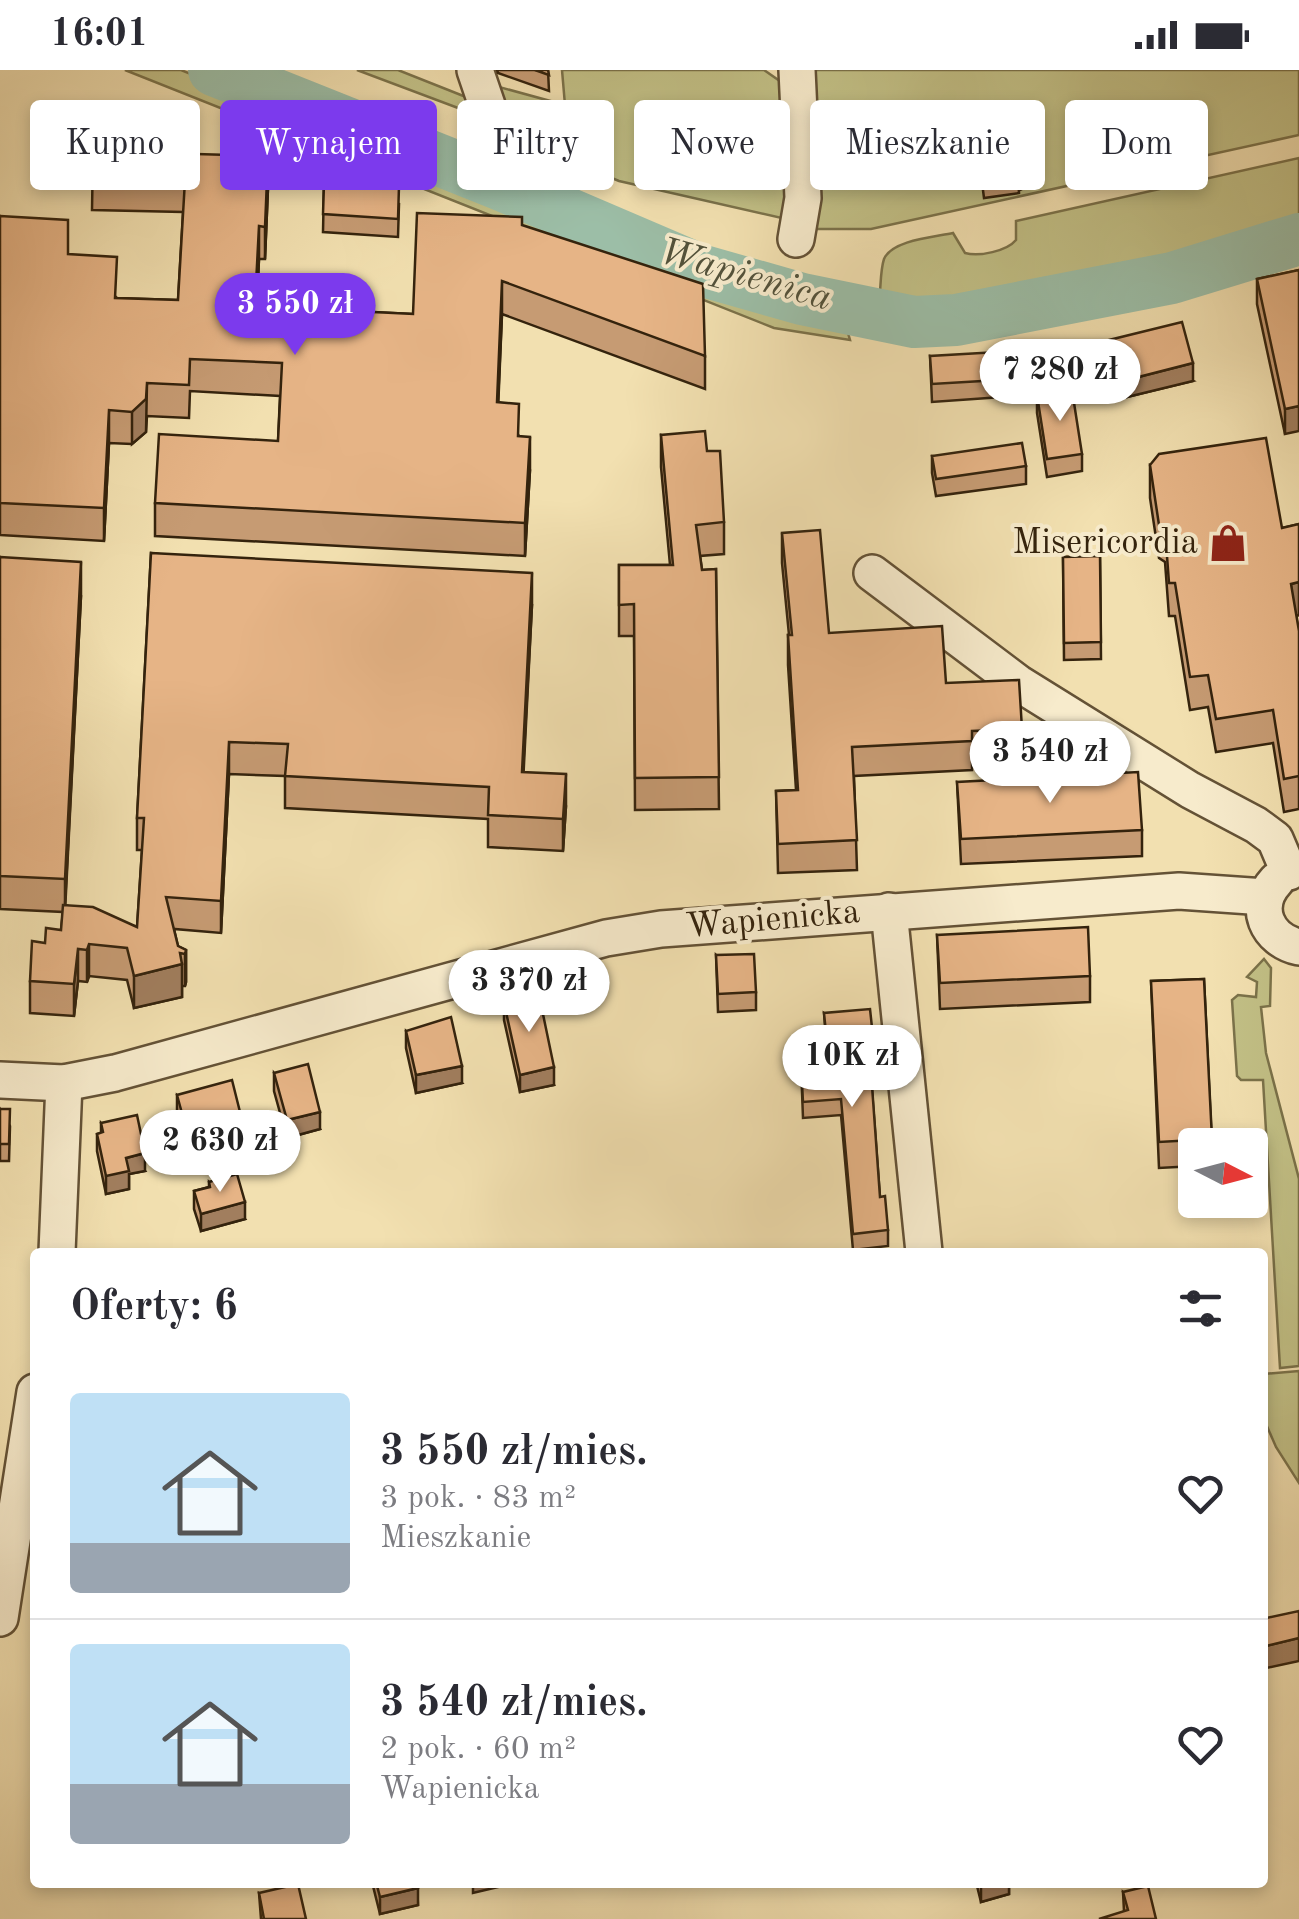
<!DOCTYPE html>
<html lang="pl">
<head>
<meta charset="utf-8">
<style>
	body { margin:0; font-family:"Old Standard TT",serif; background:#f2f2f3; color:#2b2b33; height:100vh; display:flex; flex-direction:column; font-size:38px; white-space:nowrap }
	* { box-sizing:border-box; margin:0 }
	p { font-size:32px; color:#7c7c81 }
	.icon { flex:none; width:55px; height:55px; fill:none; stroke:currentColor; stroke-width:2; stroke-linecap:round; stroke-linejoin:round }
	.map { position:relative; flex:1; overflow:hidden }
	.drawer { position:absolute; left:30px; top:1178px; width:1238px; height:640px; display:flex; flex-direction:column; background:#fff; border-radius:10px; box-shadow:0 5px 15px #0003 }
	.drawer>* { flex:none }
	.hud { position:absolute; left:30px; top:30px; width:1240px; height:90px; display:flex; gap:20px }
	.needle { width:65px; rotate:96deg }
	.fabs { position:absolute; left:1178px; top:1058px; display:grid; gap:20px }
	.fabs a { display:grid; place-items:center; width:90px; height:90px; border-radius:10px; background:#fff; box-shadow:0 5px 15px #0003; font-size:50px }
	.price { position:absolute; translate:-50% -85px; padding:0 22px; border-radius:35px; background:#fff; color:#222; font-size:32px; line-height:65px; filter:drop-shadow(0 2px 5px #0008) }
	.price::after { content:''; position:absolute; left:50%; top:60px; width:30px; height:22px; margin-left:-15px; background:inherit; clip-path:polygon(0 0,100% 0,50% 100%) }
	.price.on { background:#7c3aed; color:#fff }
	ul { padding:0; list-style:none }
	li { display:flex; align-items:center; gap:30px; height:250px; padding:0 40px }
	li+li { border-top:2px solid #e1e1e2 }
	li span { display:grid; place-items:center; flex:none; width:280px; height:200px; border-radius:10px; color:#555 }
	li>.icon { margin-inline-start:auto }
	span .icon { width:120px; height:120px; fill:#fffc; stroke-width:1 }
	li b { font-size:42px }
	h2 { display:flex; justify-content:space-between; align-items:center; height:120px; padding:0 40px; font-size:42px }
	.pill { padding:0 35px; border-radius:10px; background:#fff; box-shadow:0 5px 15px #0003; font-size:35px; line-height:90px }
	.pill.on { background:#7c3aed; color:#fff }
	.status { display:flex; justify-content:space-between; align-items:center; height:70px; padding:0 50px; background:#fff; direction:ltr }
	.status svg { height:28px; fill:currentColor }
	.map>svg:first-child { display:block }
</style>
</head>
<body>
<div class="status"><b>16:01</b><svg viewBox="0 0 49 12"><path d="M0 12V9h3v3zM5 12V6h3v6zM10 12V3h3v9zM15 12V0h3v12zM26 1h20v11H26zM47 4h2v5h-2z"/></svg></div>
<div class="map">
<svg width="1299" height="1849" viewBox="0 0 1299 1849">
	<rect width="100%" height="100%" fill="#f2e0b0"/>
	<filter id="stains"><feTurbulence type="fractalNoise" baseFrequency=".002" numOctaves="4"/><feColorMatrix values="0 0 0 0 .2 0 0 0 0 .09 0 0 0 0 .02 0 0 0 .5 -.17"/></filter>
	<radialGradient id="worn" r=".72"><stop offset=".6" stop-color="#630" stop-opacity="0"/><stop offset="1" stop-color="#630" stop-opacity=".3"/></radialGradient>
	<g fill="#c2c086" stroke="#7b724a" stroke-width="2.5">
		<polygon points="125,0 181,0 699,209 844,249 850,270 774,258"/>
		<polygon points="357,0 398,0 471,29 474,44"/>
		<polygon points="562,0 764,0 784,14 786,149 619,111 503,63 492,15 565,35"/>
		<polygon points="805,0 1299,0 1299,65 871,159 813,159"/>
		<path d="M1299,88V153C1217,178 1137,200 1053,218C989,232 946,248 879,231C881,219 880,201 884,189C892,170 935,167 953,163L965,183C979,187 1007,181 1016,170V151Z"/>
		<polygon points="1264,889 1271,898 1270,936 1261,937 1266,983 1299,1109 1299,1296 1280,1298 1263,1010 1241,1010 1237,1006 1232,930 1238,925 1256,927 1257,912 1247,907"/>
		<polygon points="1299,1301 1299,1413 1276,1377 1263,1347 1263,1304"/>
	</g>
	<g fill="none" stroke-linecap="round" stroke-linejoin="round">
		<polyline stroke="#9cbea7" stroke-width="52" points="214,0 497,113 700,200 802,229 914,252 956,250 1172,208 1299,169"/>
		<g stroke="#645236" stroke-width="40">
			<g id="street">
				<polyline points="475,0 492,50"/>
				<polyline points="796,169 803,128 797,0"/>
				<polyline points="872,503 1018,613 1190,720 1256,755 1275,769 1289,802"/>
				<path d="M1276,811C1252,837 1267,870 1299,877"/>
				<polyline points="889,841 924,1182"/>
				<polyline points="0,1010 64,1013 115,1003 606,868 661,859 1179,821 1265,827"/>
				<polyline points="57,1182 64,1013"/>
				<polyline points="0,1548 35,1322"/>
			</g>
		</g>
		<use href="#street" stroke="#f7ebcc" stroke-width="35"/>
	</g>
	<g fill="#c69b73" stroke="#34230d" stroke-width="2.5">
		<polygon points="497,0 548,0 549,21 498,3"/>
		<polygon points="980,79 1041,97 1041,114 1027,117 1019,120 1019,123 984,128 980,97"/>
		<polygon points="93,81 268,118 265,189 259,189 257,234 292,238 413,244 522,155 705,286 705,319 502,244 498,332 519,366 530,400 525,486 155,466 155,433 278,371 280,326 190,321 189,348 147,346 146,362 132,374 109,373 104,471 0,465 0,146 68,184 117,228 178,230 183,142 92,140"/>
		<polygon points="324,113 399,134 398,167 323,162"/>
		<polygon points="1299,200 1285,364 1257,234 1257,209"/>
		<polygon points="1105,271 1193,311 1115,330 1105,288"/>
		<polygon points="930,286 1016,309 1016,326 932,332"/>
		<polygon points="1037,325 1082,384 1082,401 1047,407 1037,343"/>
		<polygon points="661,365 707,381 724,452 724,484 700,486 702,500 716,499 719,739 635,740 634,566 619,566 619,495 670,495 661,397"/>
		<polygon points="932,386 1026,396 1026,414 936,426 932,403"/>
		<polygon points="1150,395 1282,458 1299,454 1299,545 1296,546 1299,561 1299,739 1284,742 1273,673 1216,682 1208,637 1190,640 1175,546 1169,546 1165,492 1159,488 1150,428"/>
		<polygon points="782,463 829,563 946,613 1022,659 1022,689 972,690 972,700 854,706 857,800 778,803 776,721 796,720 788,595 788,565 789,565 782,493"/>
		<polygon points="151,483 532,535 523,702 566,736 563,781 488,777 488,749 285,738 285,706 229,704 221,863 174,859 178,876 186,880 186,912 185,916 182,916 182,927 134,938 127,910 89,906 87,912 78,911 74,946 30,943 30,911 45,873 61,860 63,842 0,839 0,487 81,526 65,835 137,857 142,780 137,780 137,748"/>
		<polygon points="1100,486 1101,589 1064,590 1063,487"/>
		<polygon points="957,712 1142,760 1142,786 961,794"/>
		<polygon points="937,865 1090,906 1090,932 940,939"/>
		<polygon points="716,885 756,922 756,940 718,942"/>
		<polygon points="1204,909 1212,1075 1195,1075 1195,1096 1159,1098 1151,911"/>
		<polygon points="504,933 554,1015 520,1022 504,950"/>
		<polygon points="824,943 874,976 874,992 870,993 880,1127 888,1160 888,1176 853,1180 841,1045 803,1048 801,995 828,994"/>
		<polygon points="406,961 462,1013 416,1023 406,978"/>
		<polygon points="274,1003 320,1059 287,1068 274,1021"/>
		<polygon points="177,1025 243,1072 189,1087 177,1042"/>
		<polygon points="0,1039 10,1056 9,1091 0,1091"/>
		<polygon points="101,1053 145,1101 129,1104 129,1119 106,1124 97,1081 97,1064 101,1063"/>
		<polygon points="209,1112 245,1149 201,1161 194,1139 194,1121 209,1117"/>
		<polygon points="372,1812 417,1812 418,1835 380,1844"/>
		<polygon points="976,1812 1009,1812 1009,1824 981,1832"/>
		<polygon points="1123,1822 1156,1849 1124,1841"/>
		<polygon points="259,1823 306,1849 261,1849"/>
	</g>
	<g fill="#a17e5e" stroke="#34230d" stroke-width="2.5">
		<polygon points="268,86 268,118 265,189 265,157"/>
		<polygon points="1027,99 1027,117 1019,120 1018,103"/>
		<polygon points="259,156 259,189 255,266 255,234"/>
		<polygon points="502,211 502,244 497,365 497,332"/>
		<polygon points="1193,293 1193,311 1115,330 1115,313"/>
		<polygon points="147,313 146,362 132,374 132,342"/>
		<polygon points="1299,336 1299,361 1285,364 1285,339"/>
		<polygon points="109,340 109,373 104,471 104,438"/>
		<polygon points="530,367 530,400 525,486 525,453"/>
		<polygon points="81,492 81,526 65,842 65,809"/>
		<polygon points="532,503 532,535 522,734 522,702"/>
		<polygon points="1299,512 1299,545 1291,547 1291,514"/>
		<polygon points="229,672 229,704 221,863 221,831"/>
		<polygon points="566,704 566,736 563,781 563,749"/>
		<polygon points="89,874 89,906 87,912 87,880"/>
		<polygon points="78,879 78,911 74,946 74,914"/>
		<polygon points="186,880 186,912 185,916 185,884"/>
		<polygon points="182,894 182,927 134,938 134,906"/>
		<polygon points="462,996 462,1013 416,1023 416,1005"/>
		<polygon points="554,997 554,1015 520,1022 520,1005"/>
		<polygon points="320,1042 320,1059 287,1068 287,1050"/>
		<polygon points="243,1054 243,1072 189,1087 189,1069"/>
		<polygon points="145,1083 145,1101 129,1104 129,1119 106,1124 106,1106 126,1088"/>
		<polygon points="245,1132 245,1149 201,1161 201,1144"/>
		<polygon points="1299,1568 1299,1591 1262,1599 1262,1577"/>
		<polygon points="473,1812 519,1812 473,1823"/>
		<polygon points="986,1812 1009,1812 1009,1824 981,1832 981,1814"/>
		<polygon points="418,1818 418,1835 380,1844 380,1827"/>
	</g>
	<g fill="#e6b486" stroke="#34230d" stroke-width="2.5">
		<polygon points="535,0 548,0 549,5"/>
		<polygon points="1037,70 1041,97 1027,99 1018,103 1019,106 984,111 980,79"/>
		<polygon points="93,81 268,86 265,157 259,156 255,234 292,235 291,238 413,244 417,143 522,147 522,155 703,214 705,286 502,211 497,332 519,334 518,366 530,367 525,453 155,433 159,364 278,371 282,293 190,289 189,315 147,313 146,329 132,342 109,340 104,438 0,433 0,146 68,150 68,184 117,187 115,228 178,230 185,110 92,107"/>
		<polygon points="324,113 399,116 398,149 323,144"/>
		<polygon points="1299,200 1299,336 1285,339 1257,209"/>
		<polygon points="1182,252 1193,293 1115,313 1105,271"/>
		<polygon points="1015,281 1016,309 932,314 930,286"/>
		<polygon points="1072,320 1082,384 1047,389 1037,325"/>
		<polygon points="705,361 707,381 720,381 724,452 696,455 702,500 716,499 719,707 635,708 634,534 619,535 619,495 673,495 661,365"/>
		<polygon points="1266,368 1282,458 1299,454 1299,512 1291,514 1299,561 1299,706 1284,709 1273,640 1216,649 1208,605 1190,607 1175,513 1169,513 1165,459 1159,455 1150,395 1159,384"/>
		<polygon points="1022,373 1026,396 936,409 932,386"/>
		<polygon points="820,460 829,563 942,556 946,613 1019,610 1022,659 972,661 972,671 852,677 857,770 778,774 776,721 798,720 788,565 792,565 782,463"/>
		<polygon points="151,483 532,503 522,702 566,704 563,749 488,745 489,717 285,706 288,674 229,672 221,831 166,827 178,876 186,880 185,884 180,883 182,894 134,906 127,878 89,874 87,880 78,879 74,914 30,911 32,871 45,873 46,858 61,860 63,835 93,837 137,857 144,748 137,748"/>
		<polygon points="1100,486 1101,572 1064,573 1063,487"/>
		<polygon points="0,487 81,492 65,809 0,806"/>
		<polygon points="1138,702 1142,760 961,769 957,712"/>
		<polygon points="1088,857 1090,906 940,913 937,865"/>
		<polygon points="754,884 756,922 718,924 716,885"/>
		<polygon points="1204,909 1212,1069 1159,1072 1151,911"/>
		<polygon points="539,925 554,997 520,1005 504,933"/>
		<polygon points="870,939 874,976 870,977 871,1002 880,1127 885,1126 888,1160 853,1164 841,1029 803,1032 801,995 829,993 824,943"/>
		<polygon points="451,947 462,996 416,1005 406,961"/>
		<polygon points="308,994 320,1042 287,1050 274,1003"/>
		<polygon points="232,1010 243,1054 189,1069 177,1025"/>
		<polygon points="0,1039 10,1039 9,1074 0,1074"/>
		<polygon points="137,1045 145,1083 126,1088 129,1101 106,1106 97,1064 103,1062 101,1053"/>
		<polygon points="237,1104 245,1132 201,1144 194,1121 210,1117 209,1112"/>
		<polygon points="1299,1541 1299,1568 1262,1577 1262,1549"/>
		<polygon points="376,1812 417,1812 418,1818 380,1827"/>
		<polygon points="298,1814 306,1849 264,1849 259,1823"/>
		<polygon points="1148,1816 1156,1849 1099,1849 1128,1840 1123,1822"/>
	</g>
	<defs>
		<g id="shop-bare" transform="scale(3)"><path d="M-5-2.5h2.3a2.7 3.5 0 0 1 5.4 0H5L5.5 6h-11ZM-1.5-2.5h3a1.5 2.3 0 0 0-3 0Z" fill="#8f2418" stroke="#f7ebcc" stroke-width="2.5" paint-order="stroke"/></g>
	</defs>
	<g fill-rule="evenodd">
		<use href="#shop-bare" x="1228" y="473"/>
	</g>
	<g text-anchor="middle" dominant-baseline="central" stroke-width="8" stroke-linejoin="round" paint-order="stroke">
		<g font-size="35" fill="#34230d" stroke="#f7ebcc" text-anchor="end">
			<text x="1198" y="473">Misericordia</text>
		</g>
		<g font-size="35" fill="#34230d" stroke="#f7ebcc">
			<text transform="translate(773 850) rotate(-5)">Wapienicka</text>
		</g>
		<g font-size="38" font-style="italic" fill="#53523b" stroke="#f7ebcc">
			<text transform="translate(745 206) rotate(16)">Wapienica</text>
		</g>
	</g>
	<rect width="100%" height="100%" filter="url(#stains)"/>
	<rect width="100%" height="100%" fill="url(#worn)"/>
</svg>
<div class="fabs">
<a><svg class="needle" viewBox="-14 -14 28 28"><path d="M0-13l5 13h-10z" fill="#e53935"/><path d="M0 13l5-13h-10z" fill="#7c7c81"/></svg></a>
</div>
<b class="price on" style="left:295px;top:288px">3 550 zł</b>
<b class="price" style="left:1060px;top:354px">7 280 zł</b>
<b class="price" style="left:1050px;top:736px">3 540 zł</b>
<b class="price" style="left:529px;top:965px">3 370 zł</b>
<b class="price" style="left:852px;top:1040px">10K zł</b>
<b class="price" style="left:220px;top:1125px">2 630 zł</b>
<div class="hud">
<a class="pill">Kupno</a>
<a class="pill on">Wynajem</a>
<a class="pill">Filtry</a>
<a class="pill">Nowe</a>
<a class="pill">Mieszkanie</a>
<a class="pill">Dom</a>
</div>
<section class="drawer">
<h2>Oferty: 6<svg class="icon" aria-label="filters" viewBox="0 0 24 24"><path d="M4 7h16M4 17h16"/><circle cx="9" cy="7" r="2"/><circle cx="15" cy="17" r="2"/></svg></h2>
<ul>
<li><span style="background:linear-gradient(#bfe0f5 75%,#9aa5b1 0)"><svg class="icon" aria-label="home" viewBox="0 0 24 24"><path d="M3 11l9-7 9 7M6 9v11h12V9"/></svg></span><div><b>3 550 zł/mies.</b><p>3 pok. · 83 m²</p><p>Mieszkanie</p></div><svg class="icon" aria-label="heart" viewBox="0 0 24 24"><path d="M12 20l-8-8c-3-5 5-10 8-4 3-6 11-1 8 4z"/></svg></li>
<li><span style="background:linear-gradient(#bfe0f5 70%,#9aa5b1 0)"><svg class="icon" aria-label="home" viewBox="0 0 24 24"><path d="M3 11l9-7 9 7M6 9v11h12V9"/></svg></span><div><b>3 540 zł/mies.</b><p>2 pok. · 60 m²</p><p>Wapienicka</p></div><svg class="icon" aria-label="heart" viewBox="0 0 24 24"><path d="M12 20l-8-8c-3-5 5-10 8-4 3-6 11-1 8 4z"/></svg></li>
</ul>
</section>
</div>
</body>
</html>
